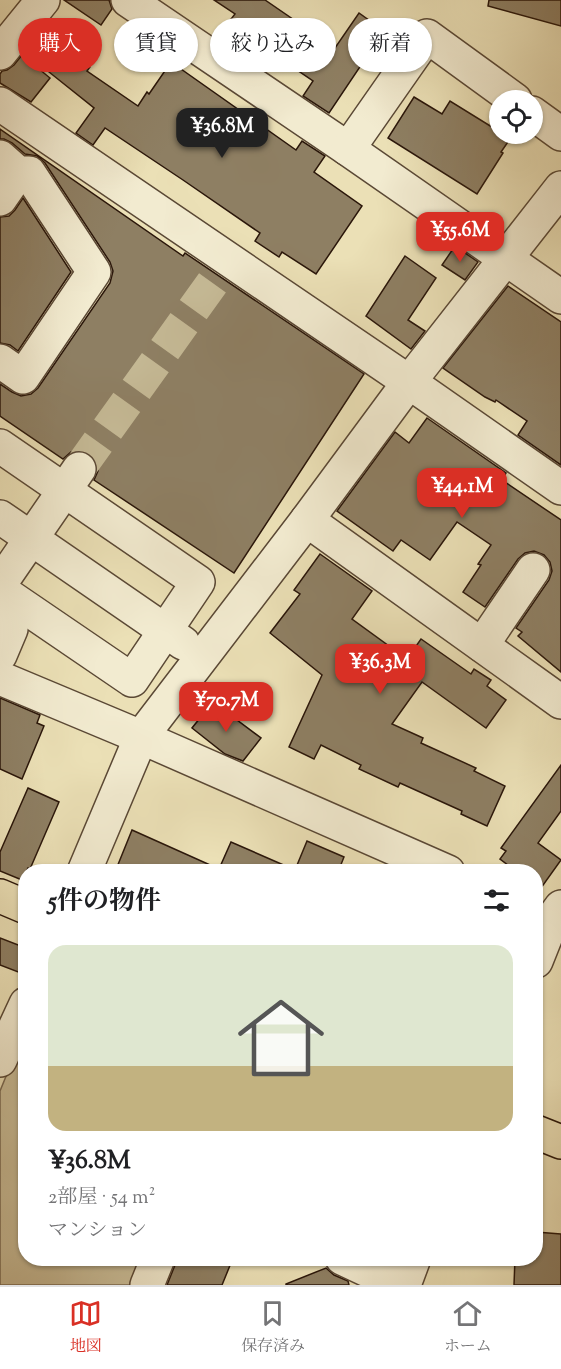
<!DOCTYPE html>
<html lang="ja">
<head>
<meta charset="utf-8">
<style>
	body { margin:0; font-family:"Sorts Mill Goudy","Noto Serif JP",serif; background:#f6f6f6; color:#202124; height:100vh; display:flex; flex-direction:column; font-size:22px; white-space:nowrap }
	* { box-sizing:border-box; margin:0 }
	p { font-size:20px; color:#757577 }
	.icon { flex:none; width:33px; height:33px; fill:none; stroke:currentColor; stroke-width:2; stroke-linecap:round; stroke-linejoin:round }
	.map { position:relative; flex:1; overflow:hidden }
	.details { position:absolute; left:18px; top:864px; width:525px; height:402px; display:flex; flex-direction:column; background:#fff; border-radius:24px; box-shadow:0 2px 4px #0004 }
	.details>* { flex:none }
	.guide { position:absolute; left:18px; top:18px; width:525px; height:54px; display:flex; gap:12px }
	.tools { position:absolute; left:489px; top:90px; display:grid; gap:12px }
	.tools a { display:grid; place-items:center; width:54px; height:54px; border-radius:50%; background:#fff; box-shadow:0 2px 4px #0004; font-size:30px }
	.price { position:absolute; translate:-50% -51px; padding:0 14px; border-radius:12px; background:#d93025; color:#fff; font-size:20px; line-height:39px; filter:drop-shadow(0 2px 3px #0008) }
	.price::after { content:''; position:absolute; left:50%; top:36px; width:18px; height:14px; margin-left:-9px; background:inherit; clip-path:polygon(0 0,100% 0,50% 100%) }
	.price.selected { background:#222; color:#fff }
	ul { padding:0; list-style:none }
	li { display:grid; align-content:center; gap:12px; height:318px; padding:0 30px }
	li span { display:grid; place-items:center; height:186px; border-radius:18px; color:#555 }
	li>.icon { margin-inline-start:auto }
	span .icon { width:108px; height:108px; fill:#fffc; stroke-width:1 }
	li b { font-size:26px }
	h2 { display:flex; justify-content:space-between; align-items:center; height:72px; padding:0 30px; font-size:26px }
	.tag { padding:0 21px; border-radius:27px; background:#fff; box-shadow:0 2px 4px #0004; font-size:21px; line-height:54px }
	.tag.selected { background:#d93025; color:#fff }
	.tabs { display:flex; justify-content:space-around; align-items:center; height:84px; border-top:2px solid #e0e0e0; background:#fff; font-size:16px; color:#757577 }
	.tabs a { display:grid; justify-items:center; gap:3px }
	.tabs .selected { color:#d93025 }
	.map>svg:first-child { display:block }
</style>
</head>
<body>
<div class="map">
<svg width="561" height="1285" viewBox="0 0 561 1285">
	<rect width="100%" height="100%" fill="#ebe0b6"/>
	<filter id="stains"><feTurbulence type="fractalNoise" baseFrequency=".00333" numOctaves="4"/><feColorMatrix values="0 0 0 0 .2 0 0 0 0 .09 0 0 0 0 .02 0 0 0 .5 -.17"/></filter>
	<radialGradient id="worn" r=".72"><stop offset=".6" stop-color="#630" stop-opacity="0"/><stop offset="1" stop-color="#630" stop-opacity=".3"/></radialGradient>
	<polygon fill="#cabe99" stroke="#7a6a52" stroke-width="1.5" points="25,1030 26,1258 143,1259 132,1285 0,1285 0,1091"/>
	<g fill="#8e7f63" stroke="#2a160a" stroke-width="1.5">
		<polygon points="64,0 109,0 112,9 101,25"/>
		<polygon points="214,0 265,0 335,48 359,13 384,31 329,113 303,96 313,81 228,23 235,14"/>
		<polygon points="489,0 561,0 561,26 488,6"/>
		<polygon points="67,49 90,67 87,71 138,106 147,92 149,94 171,62 296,150 302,141 325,156 314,172 362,206 316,274 282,252 279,257 255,241 260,233 183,180 105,128 93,145 76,133 94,108 49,72"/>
		<polygon points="22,55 50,78 31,102 0,83 0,74 2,71 7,70 14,65"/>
		<polygon points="414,97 442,114 450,101 500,132 500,134 510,139 501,152 503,153 477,194 388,138"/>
		<polygon points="0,129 183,256 185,253 364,374 234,573 94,480 98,471 96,461 89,453 81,450 71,452 63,459 0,416 0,384 12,392 21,396 31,394 38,388 110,283 113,271 110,262 45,163 37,156 25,154 12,143 4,139 0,139"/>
		<polygon points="23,198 71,272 18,351 10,345 0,343 0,217 9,216 15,210"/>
		<polygon points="455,246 478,262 465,280 442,265"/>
		<polygon points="405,256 436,278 408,320 425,331 411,349 366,316"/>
		<polygon points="508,286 561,322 561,465 518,435 527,421 496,400 495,402 485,397 443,368"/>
		<polygon points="427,418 506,473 502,480 561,520 561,672 518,636 522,632 516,628 549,580 552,571 550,562 544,555 534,551 525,553 518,559 485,607 463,592 481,565 478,564 491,545 457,522 430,560 401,540 393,551 337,511 395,432 409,443"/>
		<polygon points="320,554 372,591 352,619 407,659 421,639 471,674 474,669 491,680 487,686 506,700 486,728 422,682 392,724 423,738 421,743 476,768 474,771 505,786 487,826 461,814 462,811 400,783 398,787 359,769 361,765 321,745 314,759 289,747 322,675 270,633 300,594 294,590"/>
		<polygon points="0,698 40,715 37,723 44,726 22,779 0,769"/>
		<polygon points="213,702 261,738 243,761 225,754 192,728"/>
		<polygon points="561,765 561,811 538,843 561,860 536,895 536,872 517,872 500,859 506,851 501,848"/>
		<polygon points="28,788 59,802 30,869 28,868 22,880 0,871 0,852"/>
		<polygon points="132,830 219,869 231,842 295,870 307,841 344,857 338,872 115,872"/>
		<polygon points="0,938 26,948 26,975 0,965"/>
		<polygon points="536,1232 561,1234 561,1285 514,1285 515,1258 536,1258"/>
		<polygon points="176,1258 233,1258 222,1285 167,1285 175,1265"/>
		<polygon points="326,1268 334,1275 348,1281 349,1285 286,1285 286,1284"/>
	</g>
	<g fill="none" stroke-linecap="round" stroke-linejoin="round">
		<polyline stroke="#c4b894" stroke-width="33" stroke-dasharray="33 16" stroke-linecap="butt" points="79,469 216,278"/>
		<g stroke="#5a4835" stroke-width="36">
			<g id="minor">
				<polyline points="128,0 348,149 561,297"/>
				<polyline points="0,53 43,0"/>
				<polyline points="0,104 409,382 561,488"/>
				<polyline points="532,113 561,134"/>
				<polyline points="348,149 427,36 515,100"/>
				<polyline points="0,157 18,173 29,173 94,272 23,377 0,361"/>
				<polyline points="0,199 18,173"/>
				<polyline points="0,446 198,582 132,680 0,590"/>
				<polyline points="0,517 183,643"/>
				<polyline points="307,520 561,702"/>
				<polyline points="0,584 79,469"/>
				<polyline points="0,596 11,629 0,655"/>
				<polyline points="482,645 533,570"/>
				<polyline points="0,678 141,737 448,872"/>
				<polyline points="84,872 141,737 307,520 409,382 561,188"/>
				<polyline points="536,961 553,918 561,907"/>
				<polyline points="0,1060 26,1004"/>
				<polyline points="342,1258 399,1285"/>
				<polyline points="147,1285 158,1258"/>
				<polyline points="404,1285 414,1258"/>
			</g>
		</g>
		<g stroke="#2a160a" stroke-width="36">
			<g id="major">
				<polyline points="0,896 26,907"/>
				<polyline points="536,1132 561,1142"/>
			</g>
		</g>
		<use href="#minor" stroke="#f2ebd0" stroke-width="33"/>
		<use href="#major" stroke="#ebe0b6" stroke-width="33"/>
	</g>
	<rect width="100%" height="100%" filter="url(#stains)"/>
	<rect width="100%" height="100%" fill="url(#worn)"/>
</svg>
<div class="tools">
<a><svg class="icon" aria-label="locate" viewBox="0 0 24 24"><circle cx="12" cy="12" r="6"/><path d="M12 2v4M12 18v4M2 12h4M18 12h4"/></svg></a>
</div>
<b class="price selected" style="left:222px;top:159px">¥36.8M</b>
<b class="price" style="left:460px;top:263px">¥55.6M</b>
<b class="price" style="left:462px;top:519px">¥44.1M</b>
<b class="price" style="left:380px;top:695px">¥36.3M</b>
<b class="price" style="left:226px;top:733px">¥70.7M</b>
<div class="guide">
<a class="tag selected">購入</a>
<a class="tag">賃貸</a>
<a class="tag">絞り込み</a>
<a class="tag">新着</a>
</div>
<section class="details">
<h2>5件の物件<svg class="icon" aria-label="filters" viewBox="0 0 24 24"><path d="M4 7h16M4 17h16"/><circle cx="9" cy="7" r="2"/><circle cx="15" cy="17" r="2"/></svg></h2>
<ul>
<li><span style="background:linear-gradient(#dfe7d0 65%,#c2b280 0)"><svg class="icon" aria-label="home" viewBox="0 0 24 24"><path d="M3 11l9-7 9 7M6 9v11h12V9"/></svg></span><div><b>¥36.8M</b><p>2部屋 · 54 m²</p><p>マンション</p></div></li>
</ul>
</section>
</div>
<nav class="tabs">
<a class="selected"><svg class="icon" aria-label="map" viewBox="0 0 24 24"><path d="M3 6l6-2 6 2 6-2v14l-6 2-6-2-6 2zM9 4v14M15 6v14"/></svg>地図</a>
<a><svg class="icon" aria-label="saved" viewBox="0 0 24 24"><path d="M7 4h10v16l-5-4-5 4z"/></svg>保存済み</a>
<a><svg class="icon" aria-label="home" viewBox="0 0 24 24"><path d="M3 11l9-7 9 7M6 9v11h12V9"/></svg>ホーム</a>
</nav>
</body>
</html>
